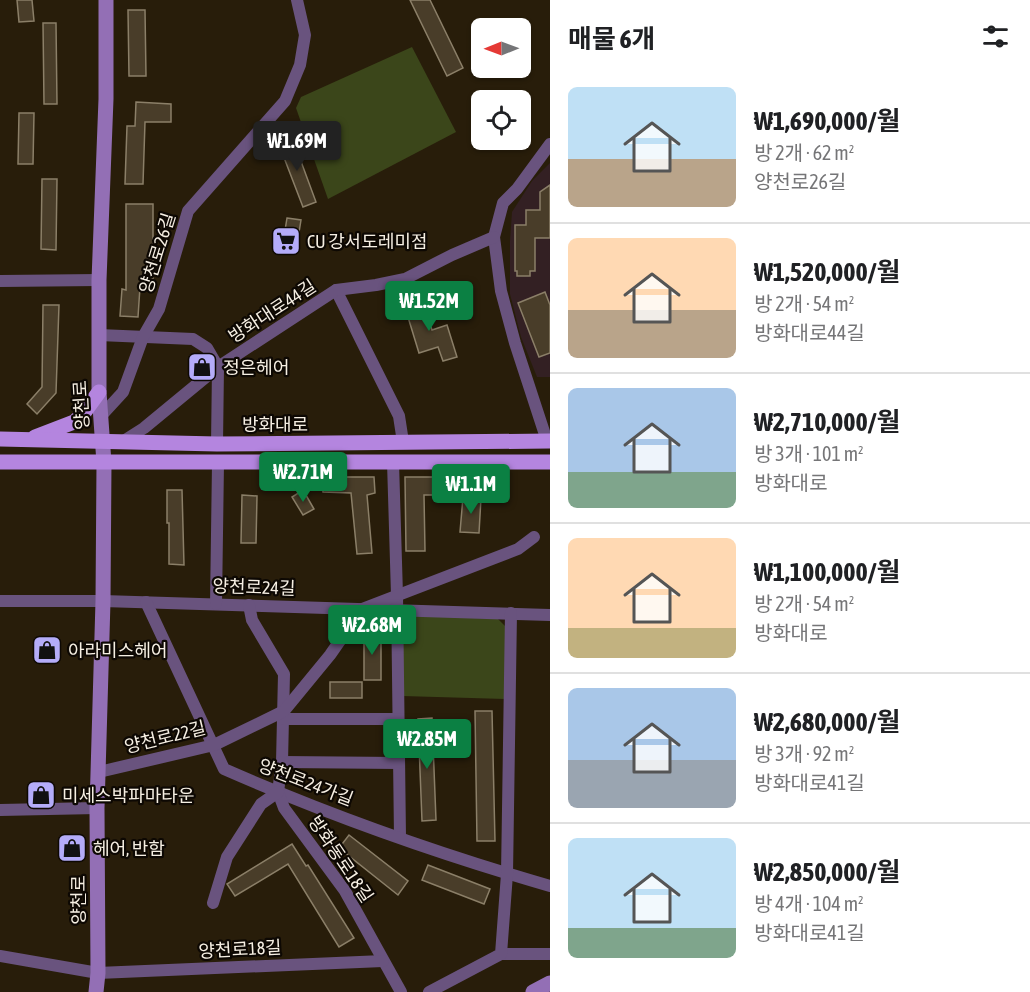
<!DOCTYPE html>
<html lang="ko">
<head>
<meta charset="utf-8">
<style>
	body { margin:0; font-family:"Asap Condensed","Noto Sans KR",sans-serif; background:#f2f2f2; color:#202124; height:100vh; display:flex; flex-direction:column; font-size:22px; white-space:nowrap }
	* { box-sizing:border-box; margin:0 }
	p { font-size:20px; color:#757577 }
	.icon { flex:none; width:33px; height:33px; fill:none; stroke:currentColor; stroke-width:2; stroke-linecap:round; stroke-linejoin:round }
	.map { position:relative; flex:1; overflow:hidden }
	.side { display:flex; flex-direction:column; background:#fff; width:480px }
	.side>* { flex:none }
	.needle { width:39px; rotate:269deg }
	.fabs { position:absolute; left:471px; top:18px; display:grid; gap:12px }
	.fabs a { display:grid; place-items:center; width:60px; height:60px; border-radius:9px; background:#fff; box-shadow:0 2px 4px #0004; font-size:30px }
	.price { position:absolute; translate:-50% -51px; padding:0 14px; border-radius:6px; background:#0b8043; color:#fff; font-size:20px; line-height:39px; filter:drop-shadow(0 2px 3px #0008) }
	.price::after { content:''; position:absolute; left:50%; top:36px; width:18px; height:14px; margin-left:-9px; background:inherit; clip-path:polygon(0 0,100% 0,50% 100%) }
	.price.on { background:#222; color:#fff }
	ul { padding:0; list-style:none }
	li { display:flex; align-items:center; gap:18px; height:150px; padding:0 18px }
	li+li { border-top:2px solid #e0e0e0 }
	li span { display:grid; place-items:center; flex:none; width:168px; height:120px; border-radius:9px; color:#555 }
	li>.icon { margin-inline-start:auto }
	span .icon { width:72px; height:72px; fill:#fffc; stroke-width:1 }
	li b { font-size:26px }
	h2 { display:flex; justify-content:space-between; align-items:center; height:72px; padding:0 18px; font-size:26px }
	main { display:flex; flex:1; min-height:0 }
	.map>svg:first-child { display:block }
</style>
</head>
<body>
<main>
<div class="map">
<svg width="550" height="992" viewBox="0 0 550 992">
	<rect width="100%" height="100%" fill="#281d0a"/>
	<polygon fill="#332023" points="550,163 550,377 537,377 521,337 510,294 510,241 512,212 532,181"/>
	<g fill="#3b461a">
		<polygon points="412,47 456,132 328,199 296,108 301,97"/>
		<polygon points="410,615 498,619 508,629 505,699 402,696 401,625"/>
	</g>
	<g fill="#493d29" stroke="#8b7f68" stroke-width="1.5">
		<polygon points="17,0 32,0 34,21 19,22"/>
		<polygon points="410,0 430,0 463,68 447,76"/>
		<polygon points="128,10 145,10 146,76 129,76"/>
		<polygon points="43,23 56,23 57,104 44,104"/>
		<polygon points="136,102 171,104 171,122 145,122 143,184 125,184 127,126 135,126"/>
		<polygon points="19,113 34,113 33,164 18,164"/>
		<polygon points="292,137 316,202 303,207 278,142"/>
		<polygon points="42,179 57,179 56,250 41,249"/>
		<polygon points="550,185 550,238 535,238 535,271 530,271 530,276 517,276 517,271 515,271 515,225 526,225 526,210 540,210 540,192"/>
		<polygon points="126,204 153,204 153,287 140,287 138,317 120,316 122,289 126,290"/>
		<polygon points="287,218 301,220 296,251 282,249"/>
		<polygon points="545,292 550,305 550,353 539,357 518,303"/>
		<polygon points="422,299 432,330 447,325 457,357 443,361 438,347 419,353 404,304"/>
		<polygon points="43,305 59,305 56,393 37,414 27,404 42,387"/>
		<polygon points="322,477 374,477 375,493 367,495 372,553 357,554 351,493 323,492"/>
		<polygon points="405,477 447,477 448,495 424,495 425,551 406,551"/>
		<polygon points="167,490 182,490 184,565 169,564 169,523 167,523"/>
		<polygon points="303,490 314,509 303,515 292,497"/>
		<polygon points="242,495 257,496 256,543 241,543"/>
		<polygon points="463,497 481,498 479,533 460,532"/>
		<rect x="364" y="631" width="17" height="49"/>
		<rect x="330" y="682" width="32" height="16"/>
		<polygon points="475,711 492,711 495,841 477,841"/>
		<polygon points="432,718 436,820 422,821 418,719"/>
		<polygon points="349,835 408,881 398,895 339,848"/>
		<polygon points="292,844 306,866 308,865 354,938 339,947 288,864 235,896 227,884"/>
		<polygon points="428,865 490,889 484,904 422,880"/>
	</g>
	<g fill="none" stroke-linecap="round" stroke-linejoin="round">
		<g stroke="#69537e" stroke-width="12">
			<polyline points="0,281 99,280"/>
			<polyline points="336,290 399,416 403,442"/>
			<polyline points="99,335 193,339 207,348 218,367 217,444"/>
			<polyline points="100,417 123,392 143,337 159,309 188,211 285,101 300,65 305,35 297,0"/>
			<polyline points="547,441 515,343 501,291 494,237 503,203 517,189 550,144"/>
			<polyline points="122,442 144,428 218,367 336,290 376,285 405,279 452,255 494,237"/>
			<polyline points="393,462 397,595 400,837"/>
			<polyline points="0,601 103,601 550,615"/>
			<path d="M146,602L224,769C329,815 439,854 550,886"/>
			<polyline points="216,604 218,463"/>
			<polyline points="249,605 252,620 284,674 282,762 278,792 284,808 345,891 401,992"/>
			<polyline points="284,719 398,719"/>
			<polyline points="282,762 399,763"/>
			<polyline points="99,772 214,745 284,711 330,655 362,609 518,549 534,537"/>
			<polyline points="0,810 97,808"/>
			<polyline points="213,903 227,857 261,804 278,792"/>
			<polyline points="501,954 550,954"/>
			<polyline points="0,956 98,973 383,961"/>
			<polyline points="429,992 501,954 507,874 511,613"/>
		</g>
		<g stroke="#936fb5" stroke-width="15">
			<polyline points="96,992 98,973 97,808 103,601 104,463 99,392 99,280 106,99 106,0"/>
			<polyline points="533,992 550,983"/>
		</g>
		<g stroke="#b485df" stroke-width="15">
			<polyline points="35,437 74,422 83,414 99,392"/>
			<polyline points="0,439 217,444 550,441"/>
			<polyline points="0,462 550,462"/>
		</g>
	</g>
	<defs>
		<g id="supermarket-square" transform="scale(1.5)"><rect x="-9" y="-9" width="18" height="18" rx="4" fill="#b4acf9" stroke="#0d0803"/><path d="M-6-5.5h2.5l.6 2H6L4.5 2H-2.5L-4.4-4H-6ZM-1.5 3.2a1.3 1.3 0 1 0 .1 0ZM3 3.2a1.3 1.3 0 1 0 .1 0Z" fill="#111"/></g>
		<g id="shop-square" transform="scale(1.5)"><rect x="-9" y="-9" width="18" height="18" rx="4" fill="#b4acf9" stroke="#0d0803"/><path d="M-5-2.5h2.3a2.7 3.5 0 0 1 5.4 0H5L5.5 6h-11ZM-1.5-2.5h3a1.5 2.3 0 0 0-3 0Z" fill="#111"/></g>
	</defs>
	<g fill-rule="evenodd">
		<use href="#supermarket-square" x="286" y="241"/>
		<use href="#shop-square" x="202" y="367"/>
		<use href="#shop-square" x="47" y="650"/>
		<use href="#shop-square" x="41" y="795"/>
		<use href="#shop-square" x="72" y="848"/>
	</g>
	<g text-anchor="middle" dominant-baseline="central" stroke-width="4.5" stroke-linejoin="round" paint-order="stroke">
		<g font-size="18" fill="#f6efe3" stroke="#0d0803" text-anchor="start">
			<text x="307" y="241">CU 강서도레미점</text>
			<text x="223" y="367">정은헤어</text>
			<text x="68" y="650">아라미스헤어</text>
			<text x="62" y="795">미세스박파마타운</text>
			<text x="93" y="848">헤어, 반함</text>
		</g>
		<g font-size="18" fill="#f6efe3" stroke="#0d0803">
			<text transform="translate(157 253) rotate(-73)">양천로26길</text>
			<text transform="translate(272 311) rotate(-33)">방화대로44길</text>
			<text transform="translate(81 405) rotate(-93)">양천로</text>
			<text x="275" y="424">방화대로</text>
			<text transform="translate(254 587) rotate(2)">양천로24길</text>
			<text transform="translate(165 737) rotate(-14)">양천로22길</text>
			<text transform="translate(306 782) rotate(21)">양천로24가길</text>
			<text transform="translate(341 859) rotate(56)">방화동로18길</text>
			<text transform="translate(78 900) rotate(-90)">양천로</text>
			<text transform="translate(240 949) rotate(-3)">양천로18길</text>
		</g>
	</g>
</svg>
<div class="fabs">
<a><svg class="needle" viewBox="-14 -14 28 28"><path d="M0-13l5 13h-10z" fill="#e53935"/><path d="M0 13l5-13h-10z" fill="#757577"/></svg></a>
<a><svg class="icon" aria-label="locate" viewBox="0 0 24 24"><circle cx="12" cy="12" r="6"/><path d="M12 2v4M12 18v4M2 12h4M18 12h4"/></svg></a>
</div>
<b class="price on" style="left:297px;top:172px">₩1.69M</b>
<b class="price" style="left:429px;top:332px">₩1.52M</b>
<b class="price" style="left:303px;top:503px">₩2.71M</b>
<b class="price" style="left:471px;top:515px">₩1.1M</b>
<b class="price" style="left:372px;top:656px">₩2.68M</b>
<b class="price" style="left:427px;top:770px">₩2.85M</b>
</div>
<section class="side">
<h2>매물 6개<svg class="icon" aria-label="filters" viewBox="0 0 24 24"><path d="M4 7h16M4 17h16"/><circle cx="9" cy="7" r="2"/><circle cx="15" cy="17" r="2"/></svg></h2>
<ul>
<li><span style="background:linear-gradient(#bfe0f5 60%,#b9a48a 0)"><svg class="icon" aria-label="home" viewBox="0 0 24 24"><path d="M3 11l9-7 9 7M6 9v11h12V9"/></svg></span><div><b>₩1,690,000/월</b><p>방 2개 · 62 m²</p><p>양천로26길</p></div></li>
<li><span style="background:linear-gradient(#ffd9b3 60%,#b9a48a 0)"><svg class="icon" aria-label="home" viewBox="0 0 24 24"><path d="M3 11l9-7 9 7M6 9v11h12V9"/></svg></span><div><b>₩1,520,000/월</b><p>방 2개 · 54 m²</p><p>방화대로44길</p></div></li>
<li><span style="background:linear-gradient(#a9c7e8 70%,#7fa58c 0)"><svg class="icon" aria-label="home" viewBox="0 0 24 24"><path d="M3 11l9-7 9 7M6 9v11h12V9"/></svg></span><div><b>₩2,710,000/월</b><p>방 3개 · 101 m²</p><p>방화대로</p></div></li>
<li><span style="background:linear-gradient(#ffd9b3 75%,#c2b280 0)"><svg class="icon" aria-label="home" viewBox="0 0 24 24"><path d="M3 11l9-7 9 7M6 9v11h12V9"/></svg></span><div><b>₩1,100,000/월</b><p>방 2개 · 54 m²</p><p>방화대로</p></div></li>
<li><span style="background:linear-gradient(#a9c7e8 60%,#9aa5b1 0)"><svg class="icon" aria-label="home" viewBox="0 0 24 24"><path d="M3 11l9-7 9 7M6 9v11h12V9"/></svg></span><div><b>₩2,680,000/월</b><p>방 3개 · 92 m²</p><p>방화대로41길</p></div></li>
<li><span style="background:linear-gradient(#bfe0f5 75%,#7fa58c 0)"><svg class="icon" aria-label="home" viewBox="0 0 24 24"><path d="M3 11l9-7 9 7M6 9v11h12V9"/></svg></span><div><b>₩2,850,000/월</b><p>방 4개 · 104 m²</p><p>방화대로41길</p></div></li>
</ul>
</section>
</main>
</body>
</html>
